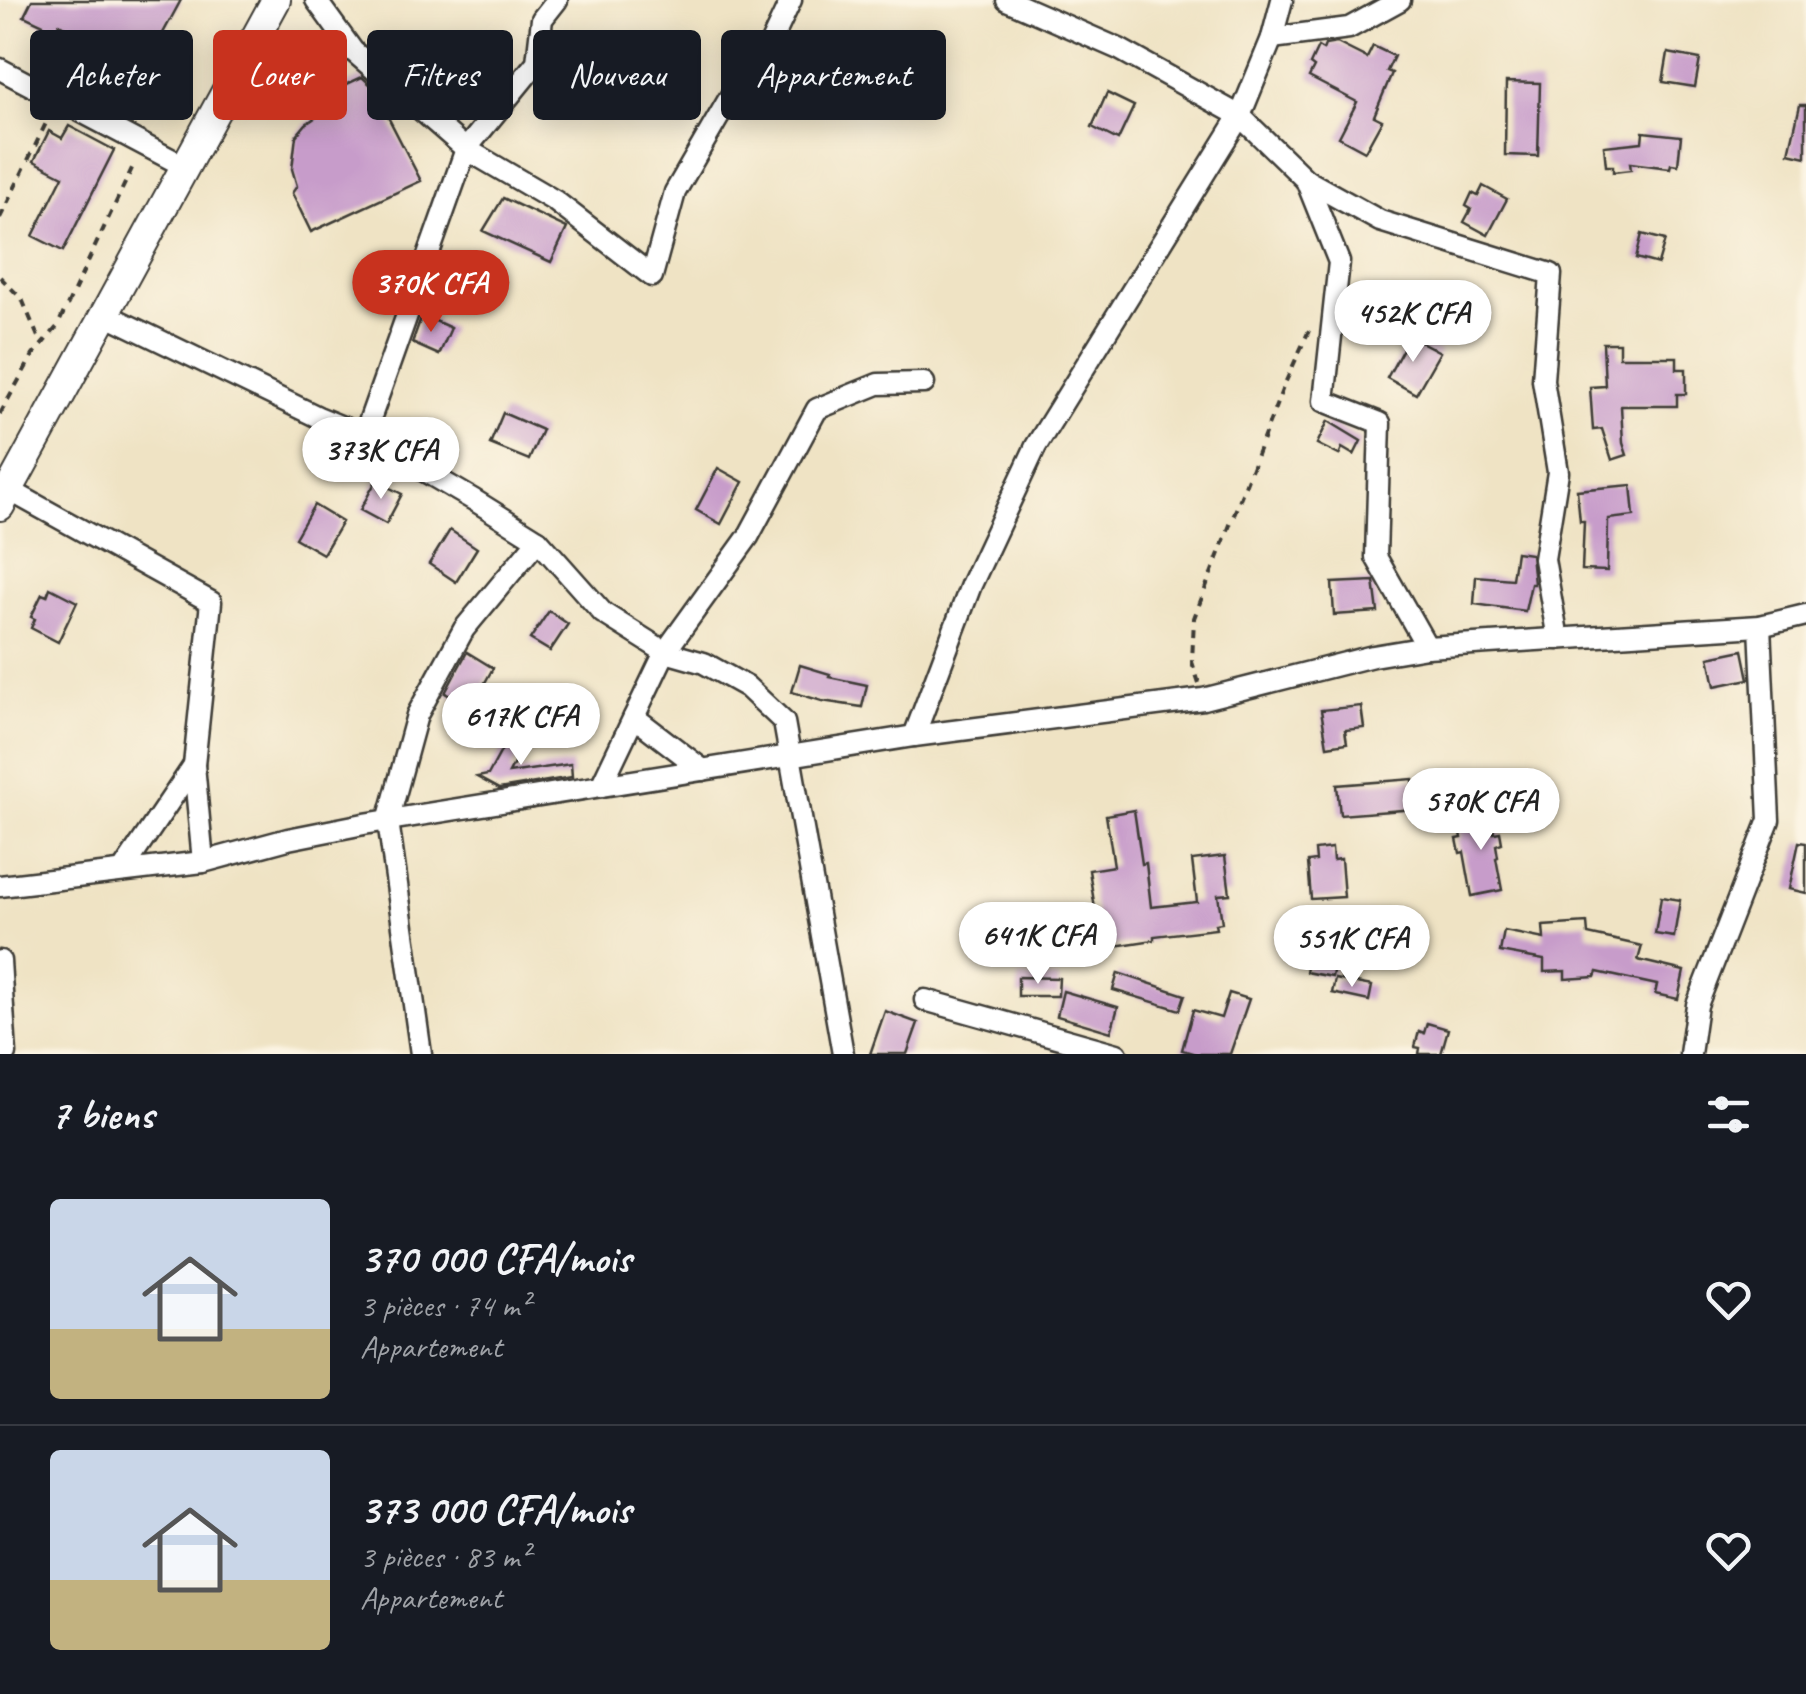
<!DOCTYPE html>
<html lang="fr">
<head>
<meta charset="utf-8">
<style>
	body { margin:0; font-family:Caveat,sans-serif; background:#20242c; color:#f1f3f6; height:100vh; display:flex; flex-direction:column; font-size:38px; white-space:nowrap }
	* { box-sizing:border-box; margin:0 }
	p { font-size:32px; color:#9ea1a6 }
	.icon { flex:none; width:55px; height:55px; fill:none; stroke:currentColor; stroke-width:2; stroke-linecap:round; stroke-linejoin:round }
	.map { position:relative; height:1054px; overflow:hidden }
	.panel { display:flex; flex-direction:column; background:#171b24; flex:1 }
	.panel>* { flex:none }
	.hud { position:absolute; left:30px; top:30px; width:1000px; height:90px; display:flex; gap:20px }
	.price { position:absolute; translate:-50% -85px; padding:0 22px; border-radius:35px; background:#fff; color:#222; font-size:32px; line-height:65px; filter:drop-shadow(0 2px 5px #0008) }
	.price::after { content:''; position:absolute; left:50%; top:60px; width:30px; height:22px; margin-left:-15px; background:inherit; clip-path:polygon(0 0,100% 0,50% 100%) }
	.price.current { background:#c8321e; color:#fff }
	ul { padding:0; list-style:none }
	li { display:flex; align-items:center; gap:30px; height:250px; padding:0 50px }
	li+li { border-top:2px solid #363941 }
	li span { display:grid; place-items:center; flex:none; width:280px; height:200px; border-radius:10px; color:#555 }
	li>.icon { margin-inline-start:auto }
	span .icon { width:120px; height:120px; fill:#fffc; stroke-width:1 }
	li b { font-size:42px }
	h2 { display:flex; justify-content:space-between; align-items:center; height:120px; padding:0 50px; font-size:42px }
	.chip { padding:0 35px; border-radius:10px; background:#171b24; box-shadow:0 5px 25px #0003; font-size:35px; line-height:90px }
	.chip.current { background:#c8321e; color:#fff }
	.map>svg:first-child { display:block }
</style>
</head>
<body>
<div class="map">
<svg width="1806" height="1054" viewBox="0 0 1806 1054">
	<rect width="100%" height="100%" fill="#fcf5e5"/>
	<filter id="ink" filterUnits="userSpaceOnUse"><feTurbulence type="fractalNoise" baseFrequency=".01" numOctaves="2"/><feDisplacementMap in="SourceGraphic" scale="20" xChannelSelector="R" yChannelSelector="G"/><feConvolveMatrix kernelMatrix="1 2 1 2 8 2 1 2 1" color-interpolation-filters="sRGB"/></filter>
	<filter id="wash" filterUnits="userSpaceOnUse"><feTurbulence type="fractalNoise" baseFrequency=".0048" numOctaves="4" result="noise"/><feDisplacementMap in="SourceGraphic" scale="40" xChannelSelector="R" yChannelSelector="G"/><feGaussianBlur stdDeviation="2.25" result="paint"/><feColorMatrix in="noise" values="0 0 0 0 0 0 0 0 0 0 0 0 0 0 0 0 0 1.4 0 .05"/><feComposite in="paint" operator="in"/></filter>
	<g filter="url(#wash)">
		<rect width="100%" height="100%" fill="#efe3c4"/>
		<g id="blocks">
			<g fill="#c79cca">
				<polygon points="32,0 181,0 144,68 114,52 90,101 70,91 94,42 59,24 56,31 24,16"/>
				<polygon points="1337,43 1367,58 1373,46 1394,56 1387,71 1392,73 1374,116 1382,120 1365,151 1339,137 1357,102 1309,77 1314,67 1310,64 1318,47 1323,50 1325,45"/>
				<polygon points="1668,53 1700,59 1695,87 1663,82"/>
				<polygon points="362,77 372,86 421,181 311,232 292,193 297,186 292,169 296,136 306,124 328,109 321,96"/>
				<polygon points="1506,82 1540,83 1538,156 1505,155"/>
				<polygon points="1107,93 1134,106 1118,140 1092,127"/>
				<polygon points="1800,105 1806,105 1806,157 1789,153"/>
				<polygon points="69,126 114,150 63,251 33,236 63,176 34,161 49,131 62,138"/>
				<polygon points="1643,132 1681,136 1678,165 1671,164 1670,168 1630,163 1631,170 1613,172 1613,166 1606,166 1604,146 1642,142"/>
				<polygon points="1483,186 1507,199 1488,235 1464,222 1471,209 1466,206 1472,193 1478,196"/>
				<polygon points="503,198 567,228 551,262 483,231"/>
				<polygon points="1642,234 1665,240 1658,264 1636,258"/>
				<polygon points="422,315 451,328 439,355 412,343"/>
				<polygon points="1410,336 1440,352 1416,394 1387,378"/>
				<polygon points="1603,343 1619,343 1619,357 1677,357 1677,369 1686,369 1686,394 1677,394 1677,406 1621,406 1623,443 1627,455 1612,460 1602,429 1593,430 1590,387 1605,386"/>
				<polygon points="503,413 542,430 529,460 490,444"/>
				<polygon points="1328,421 1361,441 1354,455 1342,448 1339,455 1317,444"/>
				<polygon points="718,468 743,482 721,524 696,510"/>
				<polygon points="376,481 402,494 386,524 360,510"/>
				<polygon points="1631,485 1634,516 1608,519 1607,571 1582,570 1584,521 1580,521 1577,490"/>
				<polygon points="314,505 342,522 323,554 295,538"/>
				<polygon points="450,530 477,548 456,582 429,564"/>
				<polygon points="1516,552 1531,554 1534,584 1531,584 1525,611 1474,604 1476,576 1512,579"/>
				<polygon points="1374,581 1378,612 1334,615 1332,583"/>
				<polygon points="50,588 77,602 58,642 31,628 35,619 31,617 42,594 47,596"/>
				<polygon points="549,611 568,624 550,651 530,639"/>
				<polygon points="1743,650 1749,679 1715,686 1709,657"/>
				<polygon points="467,652 493,668 471,708 445,693"/>
				<polygon points="800,665 830,674 829,677 867,685 862,707 822,701 792,692"/>
				<polygon points="1361,706 1364,728 1345,730 1347,743 1327,746 1321,710"/>
				<polygon points="512,731 527,739 509,773 571,764 572,777 499,789 477,777 488,775"/>
				<polygon points="1413,779 1415,809 1340,815 1337,785"/>
				<polygon points="1134,810 1142,864 1146,863 1151,907 1197,902 1192,860 1225,856 1230,894 1218,895 1222,923 1215,924 1216,929 1154,936 1154,940 1101,948 1089,870 1114,866 1106,815"/>
				<polygon points="1490,810 1494,833 1500,832 1502,843 1496,845 1498,857 1496,858 1502,890 1472,896 1464,852 1460,853 1457,839 1462,838 1460,827 1468,826 1466,813"/>
				<polygon points="1799,842 1806,843 1806,893 1789,889"/>
				<polygon points="1332,848 1333,860 1341,859 1344,897 1311,899 1308,862 1316,861 1315,850"/>
				<polygon points="1661,897 1680,900 1674,937 1655,934"/>
				<polygon points="1587,923 1588,934 1642,946 1638,960 1684,971 1678,999 1655,994 1657,985 1597,972 1595,977 1565,979 1565,971 1544,972 1544,960 1500,952 1504,931 1544,939 1543,926"/>
				<polygon points="1310,951 1336,956 1332,977 1306,972"/>
				<polygon points="1118,973 1185,995 1180,1010 1113,990"/>
				<polygon points="1018,977 1059,978 1058,996 1018,996"/>
				<polygon points="1335,979 1372,986 1369,1001 1332,993"/>
				<polygon points="1063,991 1118,1007 1111,1032 1057,1016"/>
				<polygon points="1229,993 1249,999 1230,1054 1196,1054 1182,1050 1193,1010 1221,1018"/>
				<polygon points="885,1011 918,1023 907,1054 870,1054"/>
				<polygon points="1427,1023 1448,1029 1441,1054 1419,1054 1420,1048 1415,1047 1419,1031 1424,1033"/>
			</g>
		</g>
	</g>
	<g filter="url(#ink)">
		<use href="#blocks" fill-opacity="0" stroke="#3c3a35" stroke-width="2.5"/>
		<g fill="none" stroke-linecap="round" stroke-linejoin="round">
			<g stroke="#3c3a35" stroke-width="25">
				<g id="minor">
					<polyline points="316,0 353,51 466,149 555,201 652,276 675,192 733,92 767,51 791,0"/>
					<polyline points="1282,0 1272,38 1240,116 1306,180 1339,262 1324,401 1380,423 1376,557 1427,647"/>
					<polyline points="1272,38 1349,28 1400,0"/>
					<polyline points="0,69 184,166"/>
					<polyline points="1306,180 1380,221 1551,274 1543,380 1558,472 1544,559 1558,639"/>
					<polyline points="105,314 318,417 364,436 474,500 538,540 603,613 665,652 704,663 747,687 784,722 843,1054"/>
					<polyline points="364,436 466,149 537,62 542,19 557,0"/>
					<polyline points="9,490 211,602 194,765 203,862"/>
					<polyline points="634,717 703,770"/>
					<polyline points="914,736 971,585 1036,446 1240,116 1119,49 1007,0"/>
					<polyline points="601,786 665,652 748,537 817,409 878,384 924,383"/>
					<polyline points="123,870 194,765"/>
					<polyline points="0,886 203,862 288,839 364,824 914,736 1203,699 1373,656 1427,647 1760,626 1806,615"/>
					<polyline points="0,961 6,1054"/>
					<polyline points="925,1000 1117,1054"/>
					<polyline points="421,1054 388,821 417,715 464,629 538,540"/>
					<polyline points="1690,1054 1697,1005 1769,820 1760,626"/>
				</g>
			</g>
			<g stroke="#3c3a35" stroke-width="32">
				<polyline id="highway" points="0,506 276,0"/>
			</g>
			<g stroke="#3c3a35" stroke-width="4" stroke-dasharray="8 8" stroke-linecap="butt">
				<polyline points="0,218 49,117"/>
				<polyline points="0,277 22,299 41,344"/>
				<polyline points="0,414 33,355 57,327 135,162"/>
				<polyline points="1199,683 1192,662 1194,618 1282,390 1311,326"/>
			</g>
			<use href="#minor" stroke="#fff" stroke-width="20"/>
			<use href="#highway" stroke="#fff" stroke-width="28"/>
		</g>
	</g>
</svg>
<b class="price current" style="left:431px;top:335px">370K CFA</b>
<b class="price" style="left:1413px;top:365px">452K CFA</b>
<b class="price" style="left:381px;top:502px">373K CFA</b>
<b class="price" style="left:521px;top:768px">617K CFA</b>
<b class="price" style="left:1481px;top:853px">570K CFA</b>
<b class="price" style="left:1038px;top:987px">641K CFA</b>
<b class="price" style="left:1352px;top:990px">551K CFA</b>
<div class="hud">
<a class="chip">Acheter</a>
<a class="chip current">Louer</a>
<a class="chip">Filtres</a>
<a class="chip">Nouveau</a>
<a class="chip">Appartement</a>
</div>
</div>
<section class="panel">
<h2>7 biens<svg class="icon" aria-label="filters" viewBox="0 0 24 24"><path d="M4 7h16M4 17h16"/><circle cx="9" cy="7" r="2"/><circle cx="15" cy="17" r="2"/></svg></h2>
<ul>
<li><span style="background:linear-gradient(#c9d6e8 65%,#c2b280 0)"><svg class="icon" aria-label="home" viewBox="0 0 24 24"><path d="M3 11l9-7 9 7M6 9v11h12V9"/></svg></span><div><b>370 000 CFA/mois</b><p>3 pièces · 74 m²</p><p>Appartement</p></div><svg class="icon" aria-label="heart" viewBox="0 0 24 24"><path d="M12 20l-8-8c-3-5 5-10 8-4 3-6 11-1 8 4z"/></svg></li>
<li><span style="background:linear-gradient(#c9d6e8 65%,#c2b280 0)"><svg class="icon" aria-label="home" viewBox="0 0 24 24"><path d="M3 11l9-7 9 7M6 9v11h12V9"/></svg></span><div><b>373 000 CFA/mois</b><p>3 pièces · 83 m²</p><p>Appartement</p></div><svg class="icon" aria-label="heart" viewBox="0 0 24 24"><path d="M12 20l-8-8c-3-5 5-10 8-4 3-6 11-1 8 4z"/></svg></li>
</ul>
</section>
</body>
</html>
